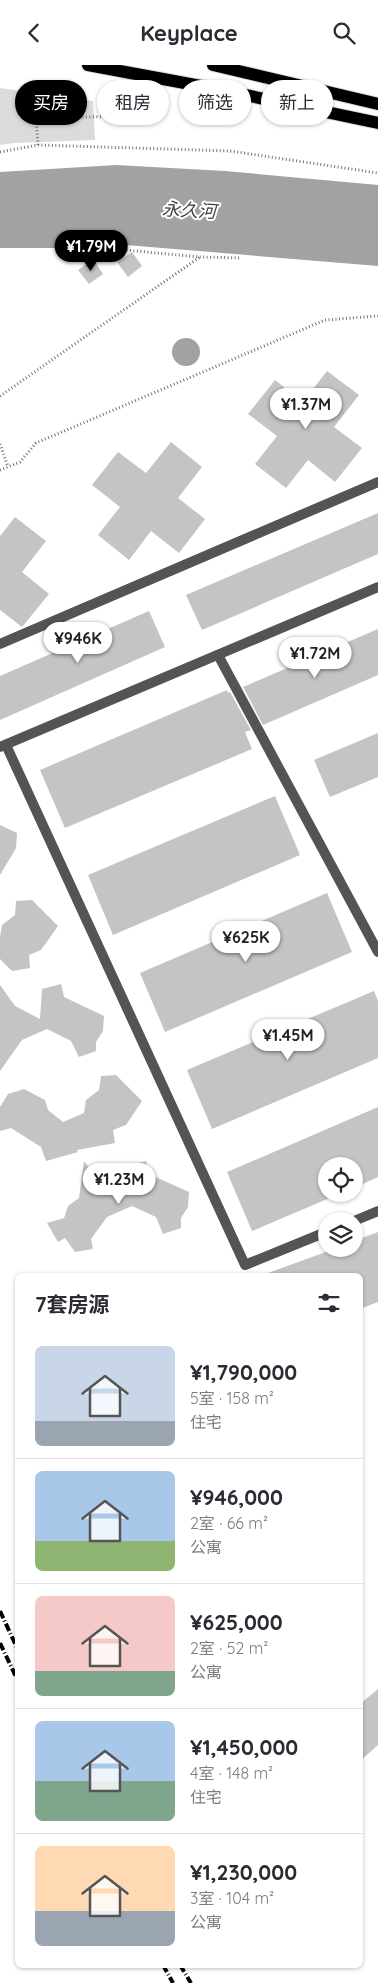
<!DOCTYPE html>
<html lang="zh">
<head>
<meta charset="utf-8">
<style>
	body { margin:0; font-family:Quicksand,"Noto Sans SC",sans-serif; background:#f2f2f3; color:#2b2b33; height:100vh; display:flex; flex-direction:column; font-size:19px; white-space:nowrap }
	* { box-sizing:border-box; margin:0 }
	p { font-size:16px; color:#7c7c81 }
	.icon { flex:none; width:28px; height:28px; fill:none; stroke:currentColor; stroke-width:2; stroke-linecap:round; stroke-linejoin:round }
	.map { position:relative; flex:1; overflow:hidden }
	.details { position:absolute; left:15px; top:1208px; width:348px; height:695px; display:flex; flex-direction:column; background:#fff; border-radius:8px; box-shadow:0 1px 4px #0004 }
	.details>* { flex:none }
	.banner { position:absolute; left:15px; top:15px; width:349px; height:45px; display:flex; gap:10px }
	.fabs { position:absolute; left:318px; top:1092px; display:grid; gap:10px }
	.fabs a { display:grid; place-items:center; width:45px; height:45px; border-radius:50%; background:#fff; box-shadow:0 1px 4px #0004; font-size:25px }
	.price { position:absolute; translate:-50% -42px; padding:0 11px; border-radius:18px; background:#fff; color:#222; font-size:16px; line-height:32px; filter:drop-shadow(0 1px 2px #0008) }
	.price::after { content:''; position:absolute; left:50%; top:30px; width:15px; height:11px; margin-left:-8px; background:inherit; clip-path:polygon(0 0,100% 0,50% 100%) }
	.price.on { background:#000; color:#fff }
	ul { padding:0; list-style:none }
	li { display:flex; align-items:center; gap:15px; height:125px; padding:0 20px }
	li+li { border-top:1px solid #e1e1e2 }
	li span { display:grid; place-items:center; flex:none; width:140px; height:100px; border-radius:8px; color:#555 }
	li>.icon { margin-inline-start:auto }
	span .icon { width:60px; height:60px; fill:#fffc; stroke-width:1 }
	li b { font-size:21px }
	h2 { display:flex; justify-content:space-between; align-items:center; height:60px; padding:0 20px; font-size:21px }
	.chip { padding:0 18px; border-radius:22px; background:#fff; box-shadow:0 1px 4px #0004; font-size:18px; line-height:45px }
	.chip.on { background:#000; color:#fff }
	header { display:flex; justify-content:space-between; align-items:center; height:65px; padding:0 20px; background:#fff; font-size:22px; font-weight:700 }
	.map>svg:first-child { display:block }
</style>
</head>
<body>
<header><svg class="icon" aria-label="back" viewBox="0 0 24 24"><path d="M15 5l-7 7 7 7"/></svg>Keyplace<svg class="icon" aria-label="search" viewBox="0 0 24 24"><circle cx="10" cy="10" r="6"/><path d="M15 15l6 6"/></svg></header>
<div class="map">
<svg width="378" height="1918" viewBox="0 0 378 1918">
	<rect width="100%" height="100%" fill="#fff"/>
	<polygon fill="#dbdbdb" points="0,23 93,36 95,75 15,78 0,80"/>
	<g fill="#a2a2a2">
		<polygon points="116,100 225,106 378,120 378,201 126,180 75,183 0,183 0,107"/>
		<circle cx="186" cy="287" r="14"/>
	</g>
	<g fill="#c4c4c4">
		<polygon points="132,187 142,201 128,212 117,197"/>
		<polygon points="93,194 103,209 89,219 78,205"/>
		<polygon points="327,306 359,330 334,362 362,383 335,417 308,395 286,423 255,399 277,371 248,349 275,315 303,337"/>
		<polygon points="171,377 202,402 178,433 205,454 179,488 151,466 129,495 98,470 120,442 92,420 118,387 146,408"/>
		<polygon points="378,448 378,489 202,565 186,530"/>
		<polygon points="15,452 46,476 22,507 49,529 22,562 0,545 0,471"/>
		<polygon points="149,546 165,582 0,655 0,611"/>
		<polygon points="378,564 378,610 263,660 243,622"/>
		<polygon points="227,625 228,628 230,627 251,665 245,667 252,684 65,763 40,705"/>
		<polygon points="378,668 378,712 330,732 314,695"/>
		<polygon points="275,731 300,790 113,870 88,810"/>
		<polygon points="0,760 17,768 16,783 0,810"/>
		<polygon points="327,828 352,887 165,967 140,908"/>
		<polygon points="32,835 58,861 41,885 29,890 30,903 12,906 0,894 0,872 2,860 15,850 16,836"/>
		<polygon points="61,919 64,932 104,951 103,966 96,977 96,986 79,992 71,976 47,964 22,975 0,1006 0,920 15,941 40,954 42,924"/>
		<polygon points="374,926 378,936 378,993 212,1064 187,1005"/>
		<polygon points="116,1010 142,1036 126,1060 113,1065 115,1078 77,1085 78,1087 46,1096 41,1082 11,1063 0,1066 0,1042 8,1029 24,1024 45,1035 48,1045 63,1057 84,1048 86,1035 99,1025 101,1011"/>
		<polygon points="378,1042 378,1112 354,1123 354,1101 326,1101 326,1129 339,1129 252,1166 227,1107"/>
		<polygon points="84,1096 100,1117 125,1132 127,1101 146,1096 149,1109 189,1127 188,1142 181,1153 181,1163 163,1169 156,1152 132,1141 107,1152 91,1174 93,1184 75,1187 65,1173 58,1177 47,1158 64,1153 68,1141 79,1133"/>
		<polygon points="378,1167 378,1237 360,1244 360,1210 269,1210 268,1208 334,1184 354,1184 354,1176"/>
		<polygon points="378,1624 378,1680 360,1696 360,1639"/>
	</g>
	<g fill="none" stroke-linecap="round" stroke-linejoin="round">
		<g stroke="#dbdbdb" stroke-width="14">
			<g id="primary">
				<polyline points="88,0 217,24 378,58"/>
				<polyline points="213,0 378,39"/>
			</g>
		</g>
		<g stroke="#767676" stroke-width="3" stroke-dasharray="1 2.5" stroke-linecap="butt">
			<polyline points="38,80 36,53 136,51 139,24"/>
			<polyline points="0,87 38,80 230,86 378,108"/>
			<polyline points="74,187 125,185 200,192 241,193"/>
			<polyline points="0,331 200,192"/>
			<polyline points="0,379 8,402"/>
			<polyline points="0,405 20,397 36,378 325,255 378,251"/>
		</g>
		<g stroke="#545454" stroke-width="10">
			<polyline points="0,579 378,417"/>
			<polyline points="218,590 378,887"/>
			<polyline points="6,680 245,1200 326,1167"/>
			<polyline points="0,682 378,522"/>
			<polyline points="354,1156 378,1146"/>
		</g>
		<use href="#primary" stroke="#000" stroke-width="12"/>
		<g stroke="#000" stroke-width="4" stroke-dasharray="8 2.5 1 2.5" stroke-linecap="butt">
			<polyline points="0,1546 18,1585"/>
			<polyline points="0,1578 18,1616"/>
			<polyline points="163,1900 173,1918"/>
			<polyline points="180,1900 191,1918"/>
		</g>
	</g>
	<g text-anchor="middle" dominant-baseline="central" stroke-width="4" stroke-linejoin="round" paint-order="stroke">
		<g font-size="18" font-style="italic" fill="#434343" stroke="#fff">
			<text transform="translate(189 145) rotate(3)">永久河</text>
		</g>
	</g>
</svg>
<div class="fabs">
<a><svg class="icon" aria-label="locate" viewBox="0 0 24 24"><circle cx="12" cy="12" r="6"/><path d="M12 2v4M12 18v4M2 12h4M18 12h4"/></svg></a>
<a><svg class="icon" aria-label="layers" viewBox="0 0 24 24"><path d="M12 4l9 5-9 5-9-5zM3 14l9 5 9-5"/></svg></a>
</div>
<b class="price on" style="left:91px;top:207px">¥1.79M</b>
<b class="price" style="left:306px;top:365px">¥1.37M</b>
<b class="price" style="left:78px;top:599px">¥946K</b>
<b class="price" style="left:315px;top:614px">¥1.72M</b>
<b class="price" style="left:246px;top:898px">¥625K</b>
<b class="price" style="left:288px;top:996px">¥1.45M</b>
<b class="price" style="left:119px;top:1140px">¥1.23M</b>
<div class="banner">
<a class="chip on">买房</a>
<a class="chip">租房</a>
<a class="chip">筛选</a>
<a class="chip">新上</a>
</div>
<section class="details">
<h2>7套房源<svg class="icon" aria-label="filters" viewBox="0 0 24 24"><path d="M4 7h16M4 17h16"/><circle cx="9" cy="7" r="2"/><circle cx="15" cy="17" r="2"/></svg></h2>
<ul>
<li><span style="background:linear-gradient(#c9d6e8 75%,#9aa5b1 0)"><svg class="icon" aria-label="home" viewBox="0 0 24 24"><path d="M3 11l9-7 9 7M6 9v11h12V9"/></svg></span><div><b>¥1,790,000</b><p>5室 · 158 m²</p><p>住宅</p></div></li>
<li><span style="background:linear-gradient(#a9c7e8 70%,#8fb573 0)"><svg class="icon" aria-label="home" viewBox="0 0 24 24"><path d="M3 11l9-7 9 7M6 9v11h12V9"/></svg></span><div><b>¥946,000</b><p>2室 · 66 m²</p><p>公寓</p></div></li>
<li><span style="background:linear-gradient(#f6c9c9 75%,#7fa58c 0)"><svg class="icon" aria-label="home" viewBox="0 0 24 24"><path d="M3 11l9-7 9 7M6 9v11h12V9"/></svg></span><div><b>¥625,000</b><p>2室 · 52 m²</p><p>公寓</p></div></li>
<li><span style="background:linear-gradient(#a9c7e8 60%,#7fa58c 0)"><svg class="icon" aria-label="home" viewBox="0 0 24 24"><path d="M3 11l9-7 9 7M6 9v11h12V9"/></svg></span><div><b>¥1,450,000</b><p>4室 · 148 m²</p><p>住宅</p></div></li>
<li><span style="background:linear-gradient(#ffd9b3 65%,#9aa5b1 0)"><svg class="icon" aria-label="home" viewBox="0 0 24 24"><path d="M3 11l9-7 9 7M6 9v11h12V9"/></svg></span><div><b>¥1,230,000</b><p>3室 · 104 m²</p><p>公寓</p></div></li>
</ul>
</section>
</div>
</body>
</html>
